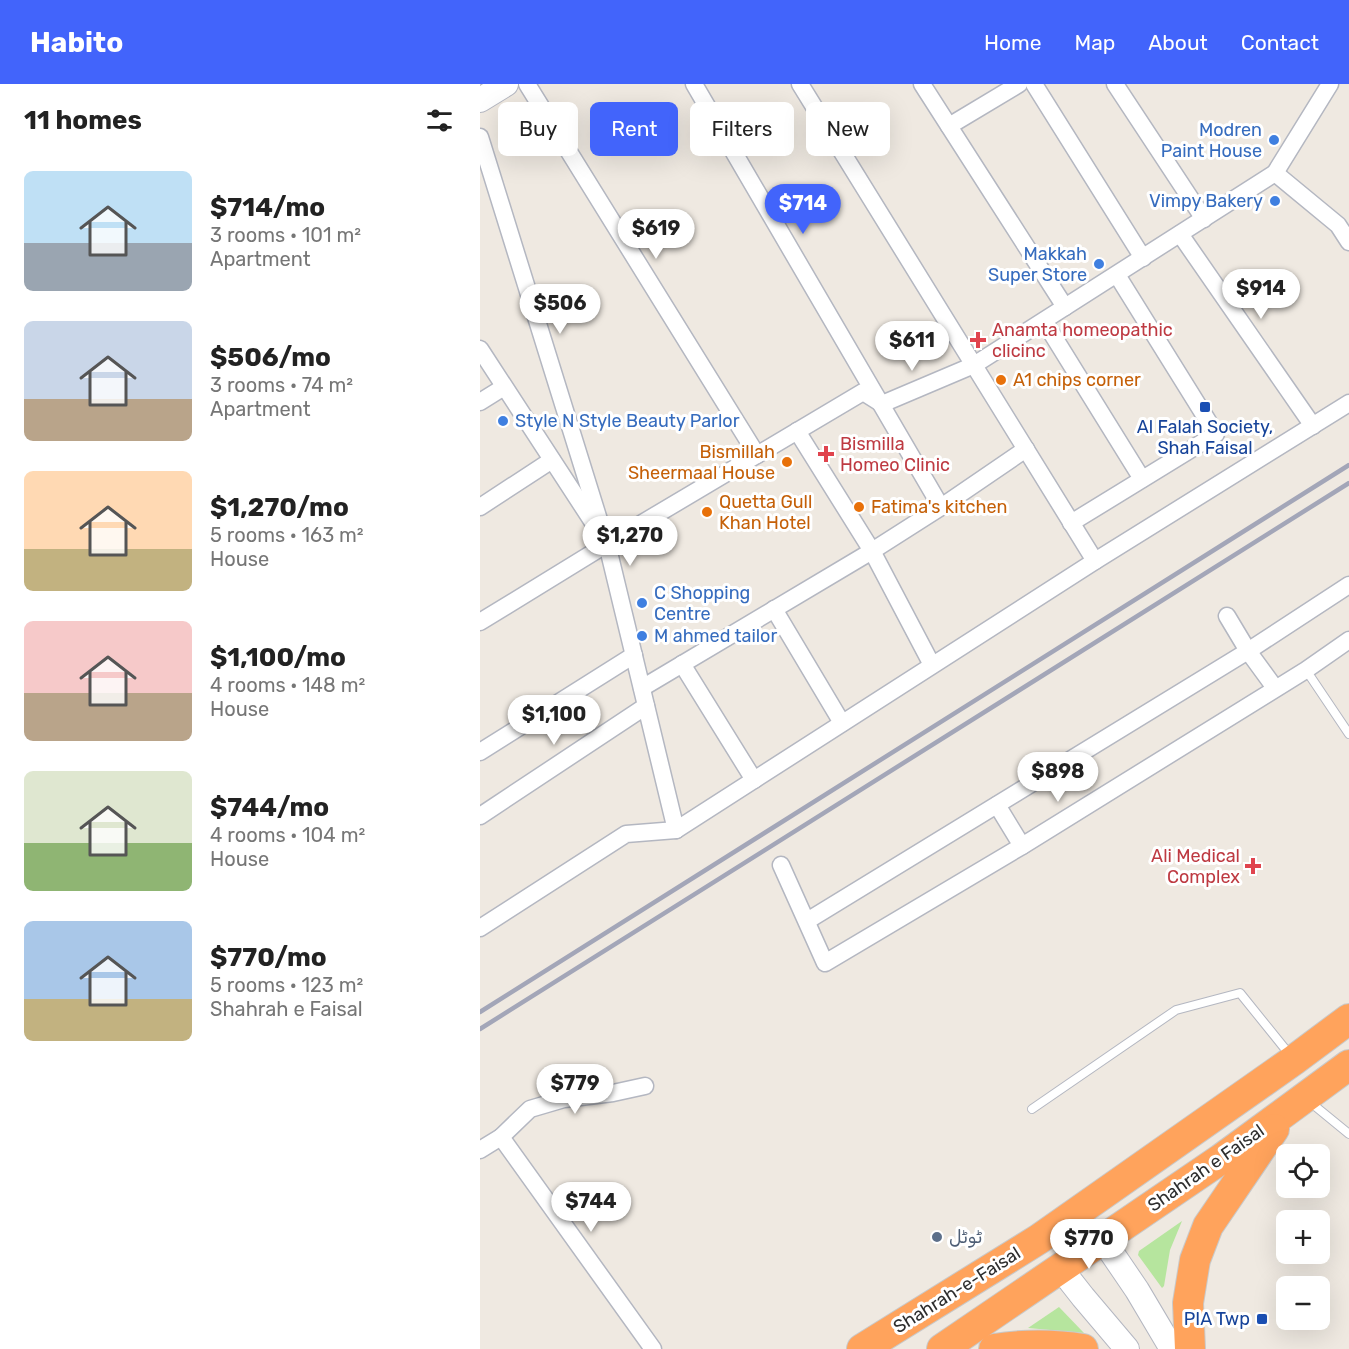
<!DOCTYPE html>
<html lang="en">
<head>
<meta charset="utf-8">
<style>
	body { margin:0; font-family:Rubik,Vazirmatn,sans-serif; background:#f6f6f6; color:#222; height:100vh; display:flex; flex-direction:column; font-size:22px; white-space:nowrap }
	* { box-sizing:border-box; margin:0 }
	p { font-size:20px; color:#767676 }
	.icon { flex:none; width:33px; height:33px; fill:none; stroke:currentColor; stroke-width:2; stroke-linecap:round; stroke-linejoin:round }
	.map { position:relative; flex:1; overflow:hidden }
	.side { display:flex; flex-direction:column; background:#fff; width:480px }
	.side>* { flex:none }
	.guide { position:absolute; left:18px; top:18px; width:570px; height:54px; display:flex; gap:12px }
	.fabs { position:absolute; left:796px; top:1060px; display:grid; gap:12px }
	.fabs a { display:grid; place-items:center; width:54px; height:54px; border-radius:9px; background:#fff; box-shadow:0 6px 24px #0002; font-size:30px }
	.price { position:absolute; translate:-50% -51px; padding:0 14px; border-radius:21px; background:#fff; color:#222; font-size:20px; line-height:39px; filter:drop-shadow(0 2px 3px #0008) }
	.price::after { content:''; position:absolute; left:50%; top:36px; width:18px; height:14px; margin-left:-9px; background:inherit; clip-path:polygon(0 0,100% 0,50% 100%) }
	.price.on { background:#4264fb; color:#fff }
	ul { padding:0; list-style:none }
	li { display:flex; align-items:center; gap:18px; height:150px; padding:0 24px }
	li span { display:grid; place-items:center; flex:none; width:168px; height:120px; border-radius:9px; color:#555 }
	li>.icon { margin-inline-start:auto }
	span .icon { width:72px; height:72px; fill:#fffc; stroke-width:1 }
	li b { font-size:26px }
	h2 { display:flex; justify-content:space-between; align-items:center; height:72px; padding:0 24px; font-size:26px }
	.pill { padding:0 21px; border-radius:9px; background:#fff; box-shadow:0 6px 24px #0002; font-size:21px; line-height:54px }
	.pill.on { background:#4264fb; color:#fff }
	header { display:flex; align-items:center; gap:36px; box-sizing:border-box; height:84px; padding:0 30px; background:#4264fb; color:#fff }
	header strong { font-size:28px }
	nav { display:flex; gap:33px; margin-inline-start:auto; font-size:21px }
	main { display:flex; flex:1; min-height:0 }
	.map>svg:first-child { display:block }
</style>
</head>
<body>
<header>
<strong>Habito</strong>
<nav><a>Home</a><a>Map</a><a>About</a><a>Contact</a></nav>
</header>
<main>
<section class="side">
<h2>11 homes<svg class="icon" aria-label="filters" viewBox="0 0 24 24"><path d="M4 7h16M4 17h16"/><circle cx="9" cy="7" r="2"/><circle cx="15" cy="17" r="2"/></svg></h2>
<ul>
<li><span style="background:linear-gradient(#bfe0f5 60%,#9aa5b1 0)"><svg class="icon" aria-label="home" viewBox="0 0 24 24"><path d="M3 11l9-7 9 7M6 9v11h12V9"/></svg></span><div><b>$714/mo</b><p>3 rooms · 101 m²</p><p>Apartment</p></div></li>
<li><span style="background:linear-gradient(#c9d6e8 65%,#b9a48a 0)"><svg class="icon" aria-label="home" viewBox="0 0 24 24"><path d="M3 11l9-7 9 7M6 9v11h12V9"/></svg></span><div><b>$506/mo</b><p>3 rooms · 74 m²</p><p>Apartment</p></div></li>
<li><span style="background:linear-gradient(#ffd9b3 65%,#c2b280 0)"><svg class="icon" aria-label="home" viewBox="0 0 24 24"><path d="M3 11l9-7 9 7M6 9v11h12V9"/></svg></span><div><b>$1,270/mo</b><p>5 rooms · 163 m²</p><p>House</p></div></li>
<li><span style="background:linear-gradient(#f6c9c9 60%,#b9a48a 0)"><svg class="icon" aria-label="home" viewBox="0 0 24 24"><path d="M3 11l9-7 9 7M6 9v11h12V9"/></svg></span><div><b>$1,100/mo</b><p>4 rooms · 148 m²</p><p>House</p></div></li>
<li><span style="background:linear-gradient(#dfe7d0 60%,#8fb573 0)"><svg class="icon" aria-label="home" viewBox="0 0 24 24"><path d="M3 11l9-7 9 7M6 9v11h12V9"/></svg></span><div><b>$744/mo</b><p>4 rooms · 104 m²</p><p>House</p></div></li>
<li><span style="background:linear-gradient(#a9c7e8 65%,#c2b280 0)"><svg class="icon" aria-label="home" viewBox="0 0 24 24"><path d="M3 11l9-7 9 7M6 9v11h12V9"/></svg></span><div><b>$770/mo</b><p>5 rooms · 123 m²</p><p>Shahrah e Faisal</p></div></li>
</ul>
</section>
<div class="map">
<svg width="869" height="1265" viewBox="0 0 869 1265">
	<rect width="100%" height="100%" fill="#efe9e1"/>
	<g fill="#b6e59e">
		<polygon points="702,1137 690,1166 684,1202 682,1204 658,1171 659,1167"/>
		<polygon points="579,1223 604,1249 548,1244"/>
	</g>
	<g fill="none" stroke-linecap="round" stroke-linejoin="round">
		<g stroke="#b4b7c1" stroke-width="10">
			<g id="lane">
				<polyline points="826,586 869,650"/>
				<polyline points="830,1018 869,1050"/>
				<polyline points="552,1025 696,926 760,909 810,971"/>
			</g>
		</g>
		<g stroke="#b4b7c1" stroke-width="19">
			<g id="street">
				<polyline points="47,0 277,371"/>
				<polyline points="214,0 461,423"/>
				<polyline points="320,0 615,477"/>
				<polyline points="442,0 585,223"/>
				<polyline points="554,0 663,174"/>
				<polyline points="635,0 724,135"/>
				<polyline points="469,42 539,0"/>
				<polyline points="0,53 120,439"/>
				<polyline points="795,89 858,141 869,158"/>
				<polyline points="700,150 833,342"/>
				<polyline points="564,237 662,395"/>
				<polyline points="0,265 127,460 196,746"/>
				<polyline points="0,318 24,303"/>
				<polyline points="317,347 392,467 452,581"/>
				<polyline points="0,423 72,376"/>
				<polyline points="591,439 736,350 637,191"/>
				<polyline points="294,525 362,639"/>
				<polyline points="747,532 768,567 795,604"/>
				<polyline points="0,538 127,460 383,308 402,320 494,281 795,89 850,0"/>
				<polyline points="202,580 274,696"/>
				<polyline points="162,604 392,467 461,423 546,365"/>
				<polyline points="0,668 154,571"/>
				<polyline points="517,721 542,762"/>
				<polyline points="0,732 166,622"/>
				<polyline points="301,781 345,879 542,762 826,586 869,556"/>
				<polyline points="327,837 768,567 869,501"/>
				<polyline points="0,844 146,750 196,746 615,477 869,319"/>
				<polyline points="21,1053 173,1265"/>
				<polyline points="0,1066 21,1053 50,1025 84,1015 133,1009 165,1002"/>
			</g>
		</g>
		<g stroke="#b4b7c1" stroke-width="26">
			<g id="secondary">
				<polyline points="0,16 26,0"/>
				<polyline points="623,1156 657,1206 692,1265"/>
				<polyline points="581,1185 603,1213 647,1265"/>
			</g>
		</g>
		<g stroke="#c9c9c9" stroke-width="32">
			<g id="highway">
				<polyline points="382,1265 559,1155 814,976 869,935"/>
				<polyline points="462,1265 741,1075 869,981"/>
				<path d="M514,1265C546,1260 572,1260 603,1265"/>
				<polyline points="710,1265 708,1219 715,1176 728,1142 794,1045"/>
			</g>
		</g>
		<use href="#lane" stroke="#fff" stroke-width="8"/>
		<use href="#street" stroke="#fff" stroke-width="16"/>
		<use href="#secondary" stroke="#fff" stroke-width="24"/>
		<use href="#highway" stroke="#ffa35c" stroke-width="30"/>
		<g stroke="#a3a6b8" stroke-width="4.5">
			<polyline points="0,928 869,381"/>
			<polyline points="0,945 869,399"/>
		</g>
	</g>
	<g fill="#3f7fe0" stroke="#fff" stroke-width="2">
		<circle cx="794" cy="56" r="6"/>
		<circle cx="795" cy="117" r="6"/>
		<circle cx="619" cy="180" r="6"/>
		<circle cx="23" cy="337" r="6"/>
		<circle cx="162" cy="519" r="6"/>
		<circle cx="162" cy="552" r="6"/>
	</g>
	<g fill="#e0444e" stroke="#fff" stroke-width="2">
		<path d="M495 247h6v6h6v6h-6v6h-6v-6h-6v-6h6z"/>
		<path d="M343 361h6v6h6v6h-6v6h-6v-6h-6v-6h6z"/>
		<path d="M770 773h6v6h6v6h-6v6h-6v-6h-6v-6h6z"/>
	</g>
	<g fill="#e8710a" stroke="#fff" stroke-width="2">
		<circle cx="521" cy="296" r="6"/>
		<circle cx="307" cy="378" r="6"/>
		<circle cx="379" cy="423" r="6"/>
		<circle cx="227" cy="428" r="6"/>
	</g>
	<g fill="#1a4fb4" stroke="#fff" stroke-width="2">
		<rect x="719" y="317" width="12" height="12" rx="3"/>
		<rect x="776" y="1229" width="12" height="12" rx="3"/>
	</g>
	<circle fill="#5c6f8a" stroke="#fff" stroke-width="2" cx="457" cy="1153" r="6"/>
	<g text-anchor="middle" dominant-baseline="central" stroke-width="6" stroke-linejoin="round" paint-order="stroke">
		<g font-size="18" fill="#366cbe" stroke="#fff" text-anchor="end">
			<text x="782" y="46">Modren<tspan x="782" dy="21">Paint House</tspan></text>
			<text x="783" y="117">Vimpy Bakery</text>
			<text x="607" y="170">Makkah<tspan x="607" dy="21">Super Store</tspan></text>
			<text x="35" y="337" text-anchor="start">Style N Style Beauty Parlor</text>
			<text x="174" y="509" text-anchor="start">C Shopping<tspan x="174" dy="21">Centre</tspan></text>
			<text x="174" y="552" text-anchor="start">M ahmed tailor</text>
		</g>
		<g font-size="18" fill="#be3a42" stroke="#fff" text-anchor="start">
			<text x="512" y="246">Anamta homeopathic<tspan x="512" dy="21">clicinc</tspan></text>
			<text x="360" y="360">Bismilla<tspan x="360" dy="21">Homeo Clinic</tspan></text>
			<text x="760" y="772" text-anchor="end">Ali Medical<tspan x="760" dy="21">Complex</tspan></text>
		</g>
		<g font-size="18" fill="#c56008" stroke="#fff" text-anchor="start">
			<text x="533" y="296">A1 chips corner</text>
			<text x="295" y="368" text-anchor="end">Bismillah<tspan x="295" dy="21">Sheermaal House</tspan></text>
			<text x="239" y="418">Quetta Gull<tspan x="239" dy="21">Khan Hotel</tspan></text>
			<text x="391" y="423">Fatima's kitchen</text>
		</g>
		<g font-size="18" fill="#164399" stroke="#fff">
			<text x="725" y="343">Al Falah Society,<tspan x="725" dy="21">Shah Faisal</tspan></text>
			<text x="770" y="1235" text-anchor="end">PIA Twp</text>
		</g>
		<g font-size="18" fill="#2e2e2e" stroke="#fff">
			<text transform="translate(726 1084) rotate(-35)">Shahrah e Faisal</text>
			<text transform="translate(477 1206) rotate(-32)">Shahrah-e-Faisal</text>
		</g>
		<g font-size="18" fill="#4e5e75" stroke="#fff" text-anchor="start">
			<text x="469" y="1153">ٹوٹل</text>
		</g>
	</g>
</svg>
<div class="fabs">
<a><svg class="icon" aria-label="locate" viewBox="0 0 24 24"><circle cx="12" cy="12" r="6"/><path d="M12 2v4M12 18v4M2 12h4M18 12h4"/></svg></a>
<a>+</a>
<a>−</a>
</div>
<b class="price on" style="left:323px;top:151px">$714</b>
<b class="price" style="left:176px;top:176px">$619</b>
<b class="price" style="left:781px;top:236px">$914</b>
<b class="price" style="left:80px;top:251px">$506</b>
<b class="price" style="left:432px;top:288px">$611</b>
<b class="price" style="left:150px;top:483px">$1,270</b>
<b class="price" style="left:74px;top:662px">$1,100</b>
<b class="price" style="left:578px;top:719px">$898</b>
<b class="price" style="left:95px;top:1031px">$779</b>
<b class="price" style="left:111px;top:1149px">$744</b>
<b class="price" style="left:609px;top:1186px">$770</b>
<div class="guide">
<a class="pill">Buy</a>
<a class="pill on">Rent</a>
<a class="pill">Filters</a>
<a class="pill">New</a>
</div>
</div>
</main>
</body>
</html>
